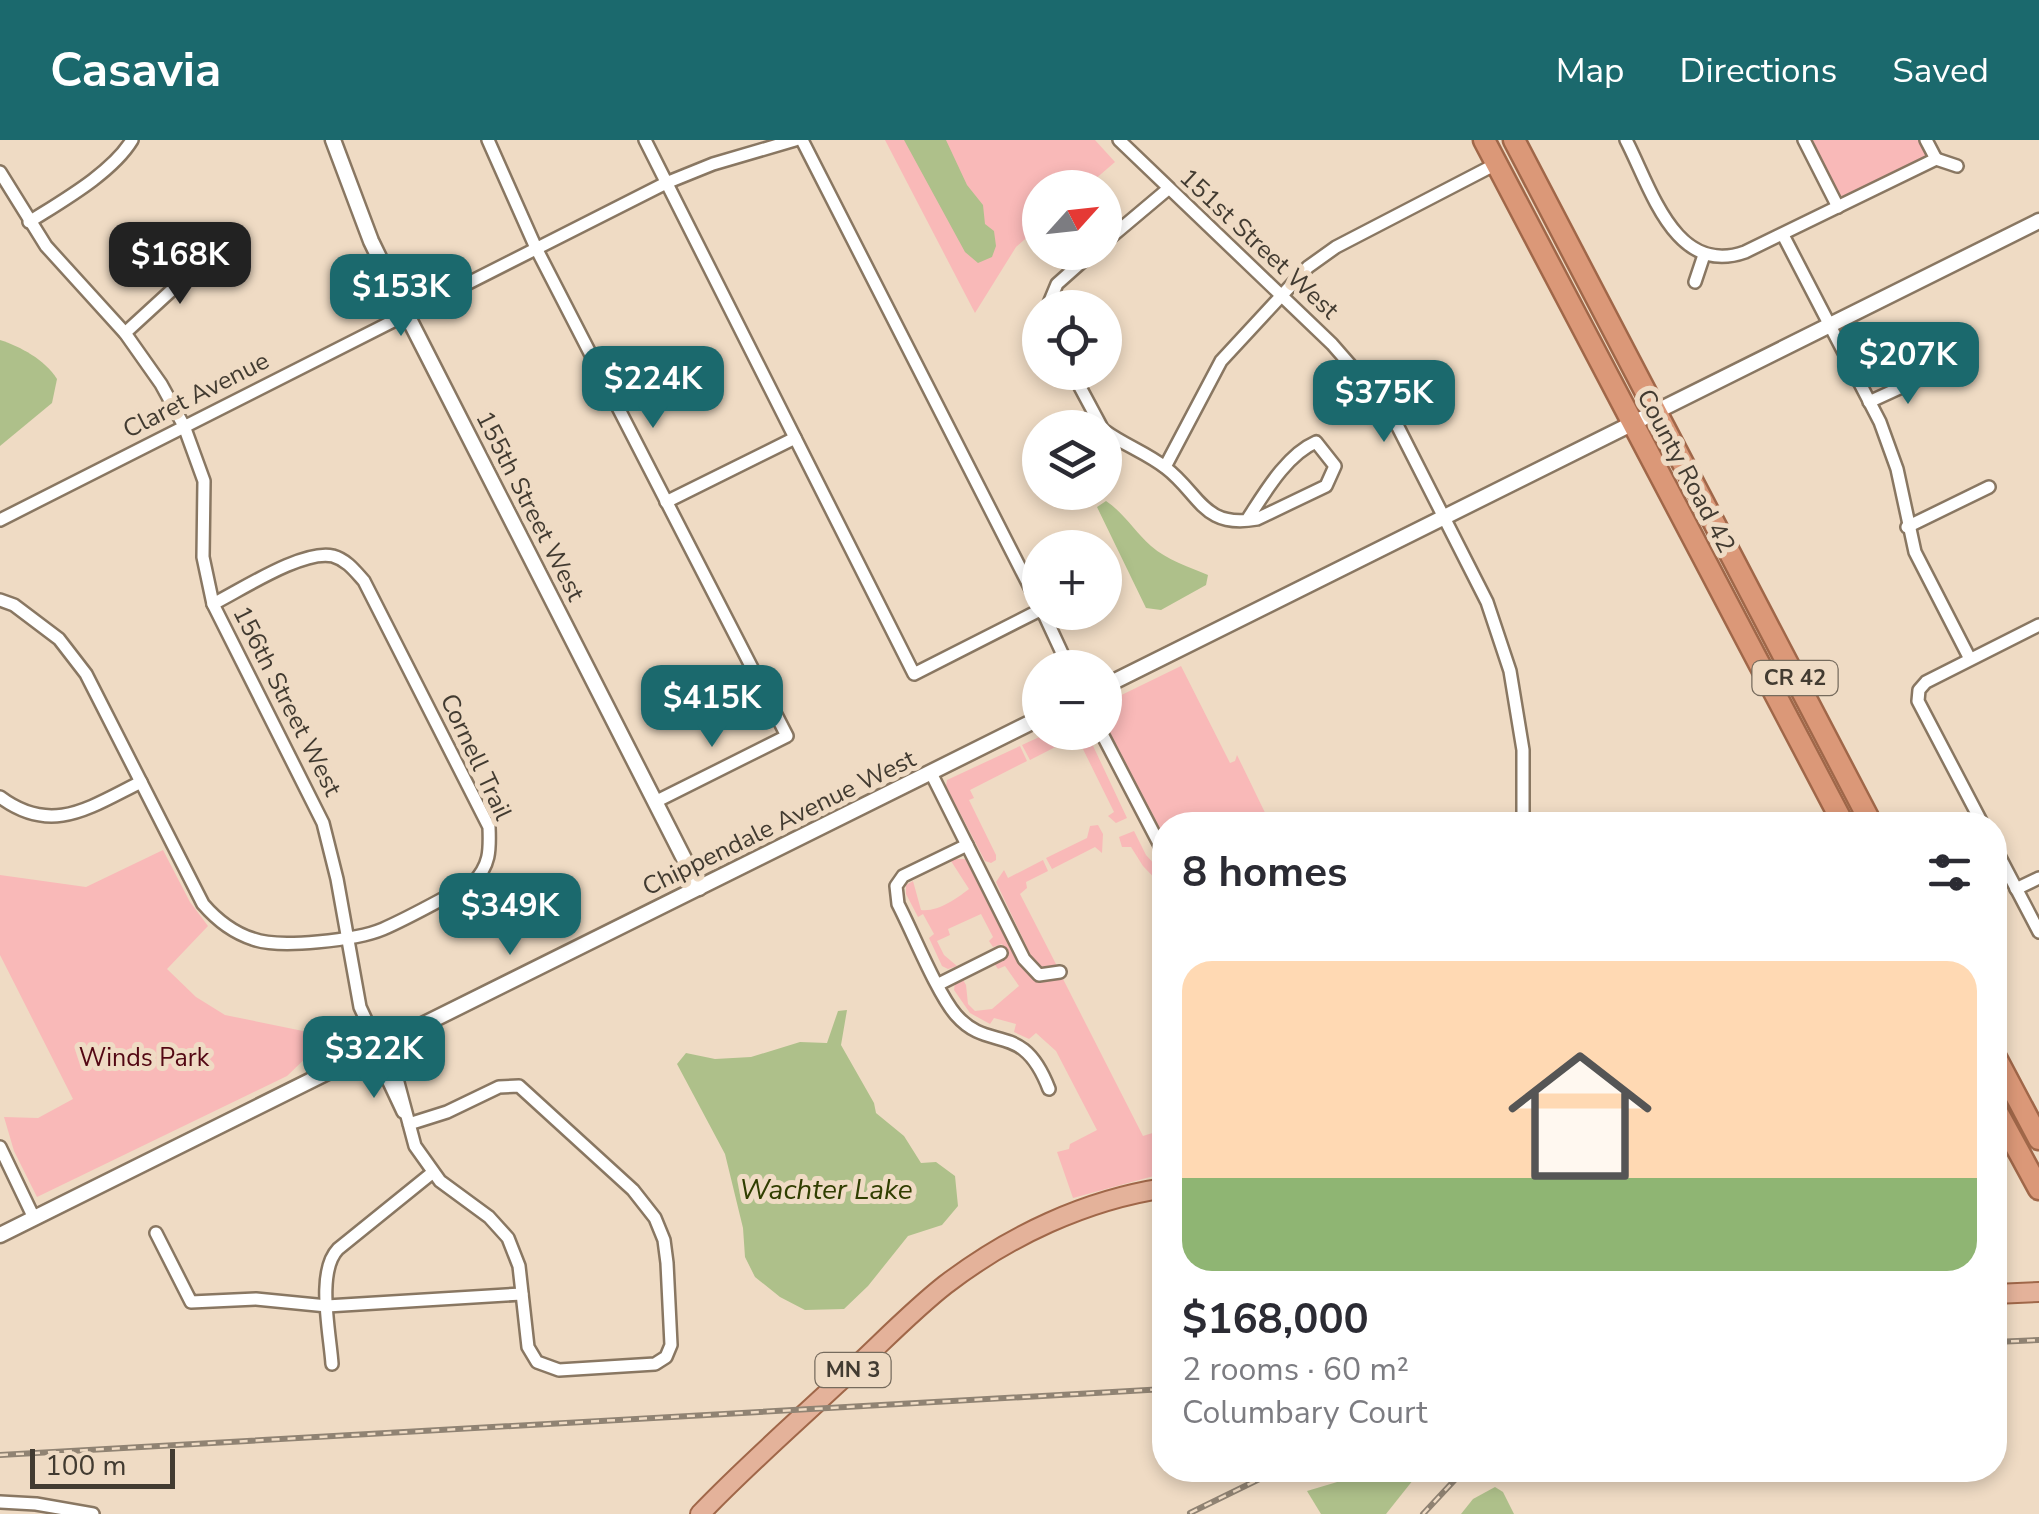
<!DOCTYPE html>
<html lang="en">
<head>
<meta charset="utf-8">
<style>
	body { margin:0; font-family:"Nunito Sans",sans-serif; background:#f2f2f3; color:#2b2b33; height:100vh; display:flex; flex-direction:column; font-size:38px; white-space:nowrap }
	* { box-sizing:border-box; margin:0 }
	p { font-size:32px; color:#7c7c81 }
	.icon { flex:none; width:55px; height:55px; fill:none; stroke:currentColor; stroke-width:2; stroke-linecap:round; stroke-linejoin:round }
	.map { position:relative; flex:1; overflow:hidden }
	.drawer { position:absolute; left:1152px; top:672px; width:855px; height:670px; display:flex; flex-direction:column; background:#fff; border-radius:40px; box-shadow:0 5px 15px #0003 }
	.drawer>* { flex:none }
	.needle { width:65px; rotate:63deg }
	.fabs { position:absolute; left:1022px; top:30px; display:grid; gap:20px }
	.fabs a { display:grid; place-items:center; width:100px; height:100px; border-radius:50%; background:#fff; box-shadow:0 5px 15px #0003; font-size:50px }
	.scale { position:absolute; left:30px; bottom:25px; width:145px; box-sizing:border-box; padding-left:10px; border:5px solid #423b31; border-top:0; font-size:28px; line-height:35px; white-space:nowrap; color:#423b31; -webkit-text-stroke:8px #efdbc4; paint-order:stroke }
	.price { position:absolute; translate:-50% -85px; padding:0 22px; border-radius:20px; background:#1b696d; color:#fff; font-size:32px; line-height:65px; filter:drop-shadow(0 2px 5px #0008) }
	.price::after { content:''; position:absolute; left:50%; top:60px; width:30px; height:22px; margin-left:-15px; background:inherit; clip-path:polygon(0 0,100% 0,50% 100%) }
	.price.active { background:#222; color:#fff }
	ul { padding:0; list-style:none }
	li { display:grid; align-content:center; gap:20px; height:530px; padding:0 30px }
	li span { display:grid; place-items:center; height:310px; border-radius:30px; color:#555 }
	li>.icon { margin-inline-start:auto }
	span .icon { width:180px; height:180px; fill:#fffc; stroke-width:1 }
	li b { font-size:42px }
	h2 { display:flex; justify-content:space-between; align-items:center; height:120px; padding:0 30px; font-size:42px }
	header { display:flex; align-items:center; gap:60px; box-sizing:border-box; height:140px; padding:0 50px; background:#1b696d; color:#fff }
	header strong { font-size:48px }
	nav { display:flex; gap:55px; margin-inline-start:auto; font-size:35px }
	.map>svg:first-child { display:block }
</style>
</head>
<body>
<header>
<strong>Casavia</strong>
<nav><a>Map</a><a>Directions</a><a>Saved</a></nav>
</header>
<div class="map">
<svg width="2039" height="1374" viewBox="0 0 2039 1374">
	<rect width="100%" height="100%" fill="#efdbc4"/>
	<g fill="#f9b9b8">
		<polygon points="885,0 1095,0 1115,22 1086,47 1040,48 1040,86 1016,107 975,173"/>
		<polygon points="1803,0 1925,0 1935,20 1838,67"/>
		<polygon points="1181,526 1230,623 1235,621 1237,615 1271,685 1165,685 1165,701 1105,583 1105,563"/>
		<polygon points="1048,593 1087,593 1127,678 1116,683 1108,676 1114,672 1081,605 1074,607 1069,600 1030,620 1022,605"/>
		<polygon points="1020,606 1027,621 970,650 974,658 969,660 996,715 996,720 991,723 985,721 946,646 947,640"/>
		<polygon points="1098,685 1103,694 1102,713 1095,707 1052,729 1046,718 1087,698 1090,686"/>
		<polygon points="1134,691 1146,715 1165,736 1165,749 1143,726 1131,707 1122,707 1119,697"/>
		<polygon points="163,710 190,762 208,786 167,829 196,857 225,875 303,891 312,912 287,936 37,1057 14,1011 4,977 38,978 73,959 0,815 0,735 86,747"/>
		<path d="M954,719H969L1019,823L1041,842L1062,837L1143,996L1165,989V1033L1073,1058L1057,1012L1069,1009L1070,1004L1097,990L1056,911L1036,893L1029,899L1014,892L1016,884L994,878L990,884L970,873L954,850L955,843L962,838L966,845L968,864L975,871L992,869L1019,846L1005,826L998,829L993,822L1007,815L1002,804L993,807L989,801L993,797L981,774L948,789L950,795L937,801L944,815L957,826L948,829L942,826L929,798L934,794L923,774L918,777L906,754V745L913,741L921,770C938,772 956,759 969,749L951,721Z"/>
		<polygon points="1043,720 1048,731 1026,742 1027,748 1020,754 1057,826 1046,831 1036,826 996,742 1004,730 1008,738"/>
	</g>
	<g fill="#aec08a">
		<polygon points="904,0 946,0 967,45 983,65 985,84 994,91 996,106 992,117 978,123 965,112"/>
		<path d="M0,200C21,207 44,219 57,239L52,263L0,306Z"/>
		<path d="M1106,361C1124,373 1135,392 1151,406C1167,420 1189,427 1208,435L1206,445L1161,470L1146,468L1097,367Z"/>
		<polygon points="847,870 841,905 874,963 876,973 904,996 921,1023 936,1022 955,1036 958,1066 942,1085 908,1096 868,1146 844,1169 805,1170 780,1157 755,1137 745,1117 743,1088 725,1014 677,924 686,913 715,919 751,917 800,902 827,903 838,871"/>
		<polygon points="1421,1330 1386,1374 1321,1374 1307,1351 1374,1331"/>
		<polygon points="1495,1347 1503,1352 1514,1374 1461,1374 1473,1359"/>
	</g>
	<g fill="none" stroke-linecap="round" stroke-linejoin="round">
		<g stroke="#897762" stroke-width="16">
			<g id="minor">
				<polyline points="488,0 536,108 787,596 655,662"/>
				<polyline points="645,0 914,534 1040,470"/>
				<polyline points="802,0 1040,467"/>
				<polyline points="1119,0 1332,204 1373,251 1398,287 1487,462 1510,531 1523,610 1523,685"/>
				<path d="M1626,0C1651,48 1675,137 1745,112L1936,19"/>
				<polyline points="1804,0 1838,67"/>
				<polyline points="1926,0 1936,19"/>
				<polyline points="1936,19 1957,26"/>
				<polyline points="0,32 46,106 125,193 161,244 184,286 204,341 203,417 213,464 323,683 337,739 360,867 387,925 396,935 415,1006 440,1041 489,1077 508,1098 519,1126 528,1207 537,1222 559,1230 655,1224 666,1217 671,1205 667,1123 664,1100 655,1078 633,1050 519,946 499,947 447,972 409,984"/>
				<path d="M29,82C62,61 112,33 132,0"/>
				<polyline points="1783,95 1880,282 1897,329 1915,412 1970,519"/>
				<polyline points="1105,102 1168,49"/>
				<polyline points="1695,142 1704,115"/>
				<polyline points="1047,168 1057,144 1093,112"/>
				<polyline points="125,193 210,115"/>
				<polyline points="1072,232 1102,288"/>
				<polyline points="1869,262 1930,234"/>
				<path d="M1105,291C1124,305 1147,313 1166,328C1200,354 1203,389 1257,379L1326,346L1335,326L1316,302C1286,315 1264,354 1247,380"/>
				<polyline points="1165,327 1221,221 1308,127 1336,107 1496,24"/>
				<polyline points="666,362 795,298"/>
				<polyline points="0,380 666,43 713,24 795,0"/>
				<polyline points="1907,387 1989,347"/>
				<path d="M0,460L14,465L59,499L86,534L203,764C216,779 234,793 253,799C279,809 357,800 383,789C413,776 443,758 473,743C490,725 490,711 489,687L364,441C355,431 347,420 333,416C303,409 241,450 213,464"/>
				<polyline points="1043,472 1069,528"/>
				<polyline points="1101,592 1165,715"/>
				<polyline points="931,633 1024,819 1039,835 1060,832"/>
				<path d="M0,657C52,696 90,667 141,642"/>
				<polyline points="1983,685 1918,561 1919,550 1926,542 2039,485"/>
				<path d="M967,705L903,736L896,746L898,764C913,793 937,853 956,875C990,914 1022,879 1049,949"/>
				<polyline points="1995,708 2039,792"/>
				<polyline points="2016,749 2039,738"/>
				<polyline points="939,844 1001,813"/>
				<polyline points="387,925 388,940 403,972"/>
				<polyline points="0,1007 34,1078"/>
				<polyline points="156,1093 191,1162 256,1159 327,1166 522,1154"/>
				<path d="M332,1224C330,1193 316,1132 338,1109L432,1033"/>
				<polyline points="0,1362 36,1364 93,1374"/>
			</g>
		</g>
		<g stroke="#897762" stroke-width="19">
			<g id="tertiary">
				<polyline points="333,0 371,101 406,173 699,748"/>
				<polyline points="1105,546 2039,81"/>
				<polyline points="0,1095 1040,578"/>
			</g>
		</g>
		<g stroke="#a06749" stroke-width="22">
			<g id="primary">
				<polyline points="1995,1154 2039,1152"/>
				<path d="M700,1374C744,1328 792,1286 838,1243C874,1211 907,1175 945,1145C1009,1096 1085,1060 1165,1048"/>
			</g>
		</g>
		<g stroke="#a06749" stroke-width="25">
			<g id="trunk">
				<polyline points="1484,0 1844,685"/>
				<polyline points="1514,0 1872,685"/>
				<polyline points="1995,916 2039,999"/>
				<polyline points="1995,968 2039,1049"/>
			</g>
		</g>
		<use href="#minor" stroke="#fff" stroke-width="11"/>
		<use href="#tertiary" stroke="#fff" stroke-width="14"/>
		<use href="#primary" stroke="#e4b29a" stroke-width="18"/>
		<use href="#trunk" stroke="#db9878" stroke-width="20"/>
		<g stroke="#908373" stroke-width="6">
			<g id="rail">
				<polyline points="1995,1202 2039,1200"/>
				<polyline points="0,1315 1165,1249"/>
				<polyline points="1190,1373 1278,1330"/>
				<polyline points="1423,1374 1464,1330"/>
			</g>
		</g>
		<use href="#rail" stroke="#efdbc4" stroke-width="2.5" stroke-dasharray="8" stroke-linecap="butt"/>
	</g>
	<g text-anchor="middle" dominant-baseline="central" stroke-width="10" stroke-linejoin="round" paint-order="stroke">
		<g fill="#efdbc4" stroke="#766b5d" stroke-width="2.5">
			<rect x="1752.5" y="521" width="85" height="34" rx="8"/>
			<rect x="815.5" y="1213" width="75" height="34" rx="8"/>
		</g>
		<g font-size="22" font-weight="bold" fill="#423b31">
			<text x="1795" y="538">CR 42</text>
			<text x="853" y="1230">MN 3</text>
		</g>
		<g font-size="25" fill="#423b31" stroke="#efdbc4">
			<text transform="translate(1259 104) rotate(43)">151st Street West</text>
			<text transform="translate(196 255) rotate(-27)">Claret Avenue</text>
			<text transform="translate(1686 331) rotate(62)">County Road 42</text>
			<text transform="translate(530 366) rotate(63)">155th Street West</text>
			<text transform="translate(287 561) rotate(63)">156th Street West</text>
			<text transform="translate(476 617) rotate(65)">Cornell Trail</text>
			<text transform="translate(779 683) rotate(-26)">Chippendale Avenue West</text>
		</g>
		<g font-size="25" fill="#530713" stroke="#efdbc4">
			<text x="144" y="918">Winds Park</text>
		</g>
		<g font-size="28" font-style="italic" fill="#303e00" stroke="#efdbc4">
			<text x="826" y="1050">Wachter Lake</text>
		</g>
	</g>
</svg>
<div class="fabs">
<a><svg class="needle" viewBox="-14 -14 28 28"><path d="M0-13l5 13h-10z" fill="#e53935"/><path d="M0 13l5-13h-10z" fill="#7c7c81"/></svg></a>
<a><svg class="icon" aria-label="locate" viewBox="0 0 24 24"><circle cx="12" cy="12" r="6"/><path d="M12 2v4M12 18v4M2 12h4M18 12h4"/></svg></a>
<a><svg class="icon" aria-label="layers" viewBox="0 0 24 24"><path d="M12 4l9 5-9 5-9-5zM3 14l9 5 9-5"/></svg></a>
<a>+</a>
<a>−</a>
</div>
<div class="scale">100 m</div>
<b class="price active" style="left:180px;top:167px">$168K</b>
<b class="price" style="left:401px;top:199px">$153K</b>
<b class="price" style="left:1908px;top:267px">$207K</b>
<b class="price" style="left:653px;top:291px">$224K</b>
<b class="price" style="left:1384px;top:305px">$375K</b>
<b class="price" style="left:712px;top:610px">$415K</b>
<b class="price" style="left:510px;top:818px">$349K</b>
<b class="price" style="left:374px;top:961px">$322K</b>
<section class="drawer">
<h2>8 homes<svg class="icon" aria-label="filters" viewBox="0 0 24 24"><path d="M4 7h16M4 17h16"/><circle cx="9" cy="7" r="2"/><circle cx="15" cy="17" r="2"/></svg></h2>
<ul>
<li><span style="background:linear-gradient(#ffd9b3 70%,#8fb573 0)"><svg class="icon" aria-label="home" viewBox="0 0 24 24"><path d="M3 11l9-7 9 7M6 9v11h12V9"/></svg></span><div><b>$168,000</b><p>2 rooms · 60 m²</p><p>Columbary Court</p></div></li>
</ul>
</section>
</div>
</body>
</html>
